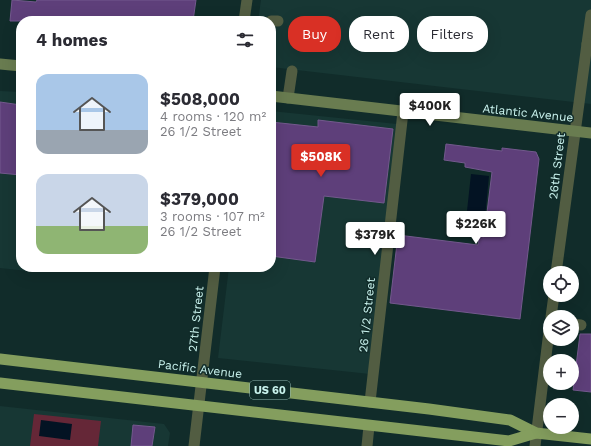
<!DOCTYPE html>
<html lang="en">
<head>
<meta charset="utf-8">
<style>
	body { margin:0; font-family:"Work Sans",sans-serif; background:#f2f2f3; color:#2b2b33; height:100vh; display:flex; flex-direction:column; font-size:15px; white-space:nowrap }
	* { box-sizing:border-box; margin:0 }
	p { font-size:13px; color:#7c7c81 }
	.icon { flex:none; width:22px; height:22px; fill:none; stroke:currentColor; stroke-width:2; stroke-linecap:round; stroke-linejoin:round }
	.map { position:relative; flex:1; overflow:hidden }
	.drawer { position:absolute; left:16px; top:16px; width:260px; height:256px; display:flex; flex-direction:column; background:#fff; border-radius:16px; box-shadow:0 4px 16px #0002 }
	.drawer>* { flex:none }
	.guide { position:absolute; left:288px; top:16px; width:243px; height:36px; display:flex; gap:8px }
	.fabs { position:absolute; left:543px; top:266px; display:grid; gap:8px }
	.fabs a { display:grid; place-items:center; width:36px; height:36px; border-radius:50%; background:#fff; box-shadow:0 4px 16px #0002; font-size:20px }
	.price { position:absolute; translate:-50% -34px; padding:0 9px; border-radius:4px; background:#fff; color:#222; font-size:13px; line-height:26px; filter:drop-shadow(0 1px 2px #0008) }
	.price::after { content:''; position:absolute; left:50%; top:24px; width:12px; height:9px; margin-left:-6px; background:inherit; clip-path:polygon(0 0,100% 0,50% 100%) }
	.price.active { background:#d93025; color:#fff }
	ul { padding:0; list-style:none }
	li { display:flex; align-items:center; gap:12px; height:100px; padding:0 20px }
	li span { display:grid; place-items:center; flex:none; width:112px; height:80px; border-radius:12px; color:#555 }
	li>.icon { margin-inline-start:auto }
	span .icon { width:48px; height:48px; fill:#fffc; stroke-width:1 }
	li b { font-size:17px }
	h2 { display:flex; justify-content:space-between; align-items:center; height:48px; padding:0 20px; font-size:17px }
	.tag { padding:0 14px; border-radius:16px; background:#fff; box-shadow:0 4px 16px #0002; font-size:14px; line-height:36px }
	.tag.active { background:#d93025; color:#fff }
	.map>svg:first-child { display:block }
</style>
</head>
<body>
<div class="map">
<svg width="591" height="446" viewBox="0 0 591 446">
	<rect width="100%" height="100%" fill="#112c2a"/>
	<g fill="#173734">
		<polygon points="261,0 591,0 591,104 271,67 271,21 258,21"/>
		<polygon points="0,91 21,92 21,267 36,267 36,272 0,268"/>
		<polygon points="271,111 397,124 370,374 218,358 229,267 271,267"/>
		<polygon points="0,406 164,424 170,433 168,446 0,446"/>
	</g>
	<polygon fill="#652737" points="34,414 101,421 98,446 30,446"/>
	<g fill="#031323">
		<polygon points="471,174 489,176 485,217 479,216 479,213 467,211"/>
		<polygon points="41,420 72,424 70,440 39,436"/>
	</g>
	<g fill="#5e3f7a" stroke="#73598d">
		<polygon points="12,0 36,2 37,0 196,0 193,21 10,21"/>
		<polygon points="0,102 21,105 21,175 0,173"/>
		<polygon points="318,120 393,129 384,203 324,196 315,262 271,256 271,122 318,127"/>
		<polygon points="446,144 502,151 502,148 536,152 539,159 520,319 390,303 398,235 478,245 479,236 484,237 492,172 465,167 465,163 444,160"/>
		<polygon points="580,334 591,334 591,392 573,390"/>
		<polygon points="133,425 155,427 152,446 131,446"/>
	</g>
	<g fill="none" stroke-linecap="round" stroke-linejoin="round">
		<g stroke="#525d42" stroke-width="11">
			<polyline points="271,21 278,21"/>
			<polyline points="288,98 292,71"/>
			<polyline points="572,324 581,325"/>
		</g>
		<g stroke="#525d42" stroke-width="11">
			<polyline points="244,21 247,0"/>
			<polyline points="587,44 591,15"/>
		</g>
		<g stroke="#525d42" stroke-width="11">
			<polyline points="556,273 587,44"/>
			<polyline points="551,317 554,295"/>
			<polyline points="370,402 403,112"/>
			<polyline points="194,446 215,267"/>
			<polyline points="367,446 369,426"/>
			<polyline points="535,446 550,323"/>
		</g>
		<g stroke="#697c50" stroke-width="11">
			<polyline points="0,64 21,66"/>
			<polyline points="271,96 591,133"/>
		</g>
		<g stroke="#849e5e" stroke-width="11">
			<polyline points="0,359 429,409 510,420 536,433 591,439"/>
			<polyline points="0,383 509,441 536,433"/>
		</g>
	</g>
	<g text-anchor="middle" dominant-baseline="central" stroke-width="3" stroke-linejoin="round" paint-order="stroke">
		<rect fill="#112c2a" stroke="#92b7b2" stroke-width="1" x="250" y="381" width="40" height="18" rx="3"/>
		<g font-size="11" font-weight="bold" fill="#c9f2ed">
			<text x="270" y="390">US 60</text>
		</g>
		<g font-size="12" fill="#c9f2ed" stroke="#112c2a">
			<text transform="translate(528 113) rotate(6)">Atlantic Avenue</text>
			<text transform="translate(557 166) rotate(-83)">26th Street</text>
			<text transform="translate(367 315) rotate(-84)">26 1/2 Street</text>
			<text transform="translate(196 319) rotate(-84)">27th Street</text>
			<text transform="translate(200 369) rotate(7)">Pacific Avenue</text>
		</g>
	</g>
</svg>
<div class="fabs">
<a><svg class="icon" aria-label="locate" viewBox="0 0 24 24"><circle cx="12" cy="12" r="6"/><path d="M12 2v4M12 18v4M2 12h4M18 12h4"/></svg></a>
<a><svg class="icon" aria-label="layers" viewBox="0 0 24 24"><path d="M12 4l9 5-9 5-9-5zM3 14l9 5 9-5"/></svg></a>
<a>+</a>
<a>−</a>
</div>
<b class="price" style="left:430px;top:127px">$400K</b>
<b class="price active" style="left:321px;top:178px">$508K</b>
<b class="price" style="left:476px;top:245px">$226K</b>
<b class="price" style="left:375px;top:256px">$379K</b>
<div class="guide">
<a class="tag active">Buy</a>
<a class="tag">Rent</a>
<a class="tag">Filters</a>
</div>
<section class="drawer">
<h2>4 homes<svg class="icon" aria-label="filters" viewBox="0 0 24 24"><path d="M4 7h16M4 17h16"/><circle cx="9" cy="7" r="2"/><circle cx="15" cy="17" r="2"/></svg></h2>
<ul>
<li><span style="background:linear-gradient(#a9c7e8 70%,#9aa5b1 0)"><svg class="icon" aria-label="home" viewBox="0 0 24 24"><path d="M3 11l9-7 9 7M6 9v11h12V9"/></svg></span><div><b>$508,000</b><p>4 rooms · 120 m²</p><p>26 1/2 Street</p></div></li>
<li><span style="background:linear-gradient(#c9d6e8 65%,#8fb573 0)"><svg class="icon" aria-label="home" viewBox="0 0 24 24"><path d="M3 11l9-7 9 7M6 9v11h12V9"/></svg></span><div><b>$379,000</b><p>3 rooms · 107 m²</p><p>26 1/2 Street</p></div></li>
</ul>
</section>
</div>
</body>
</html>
